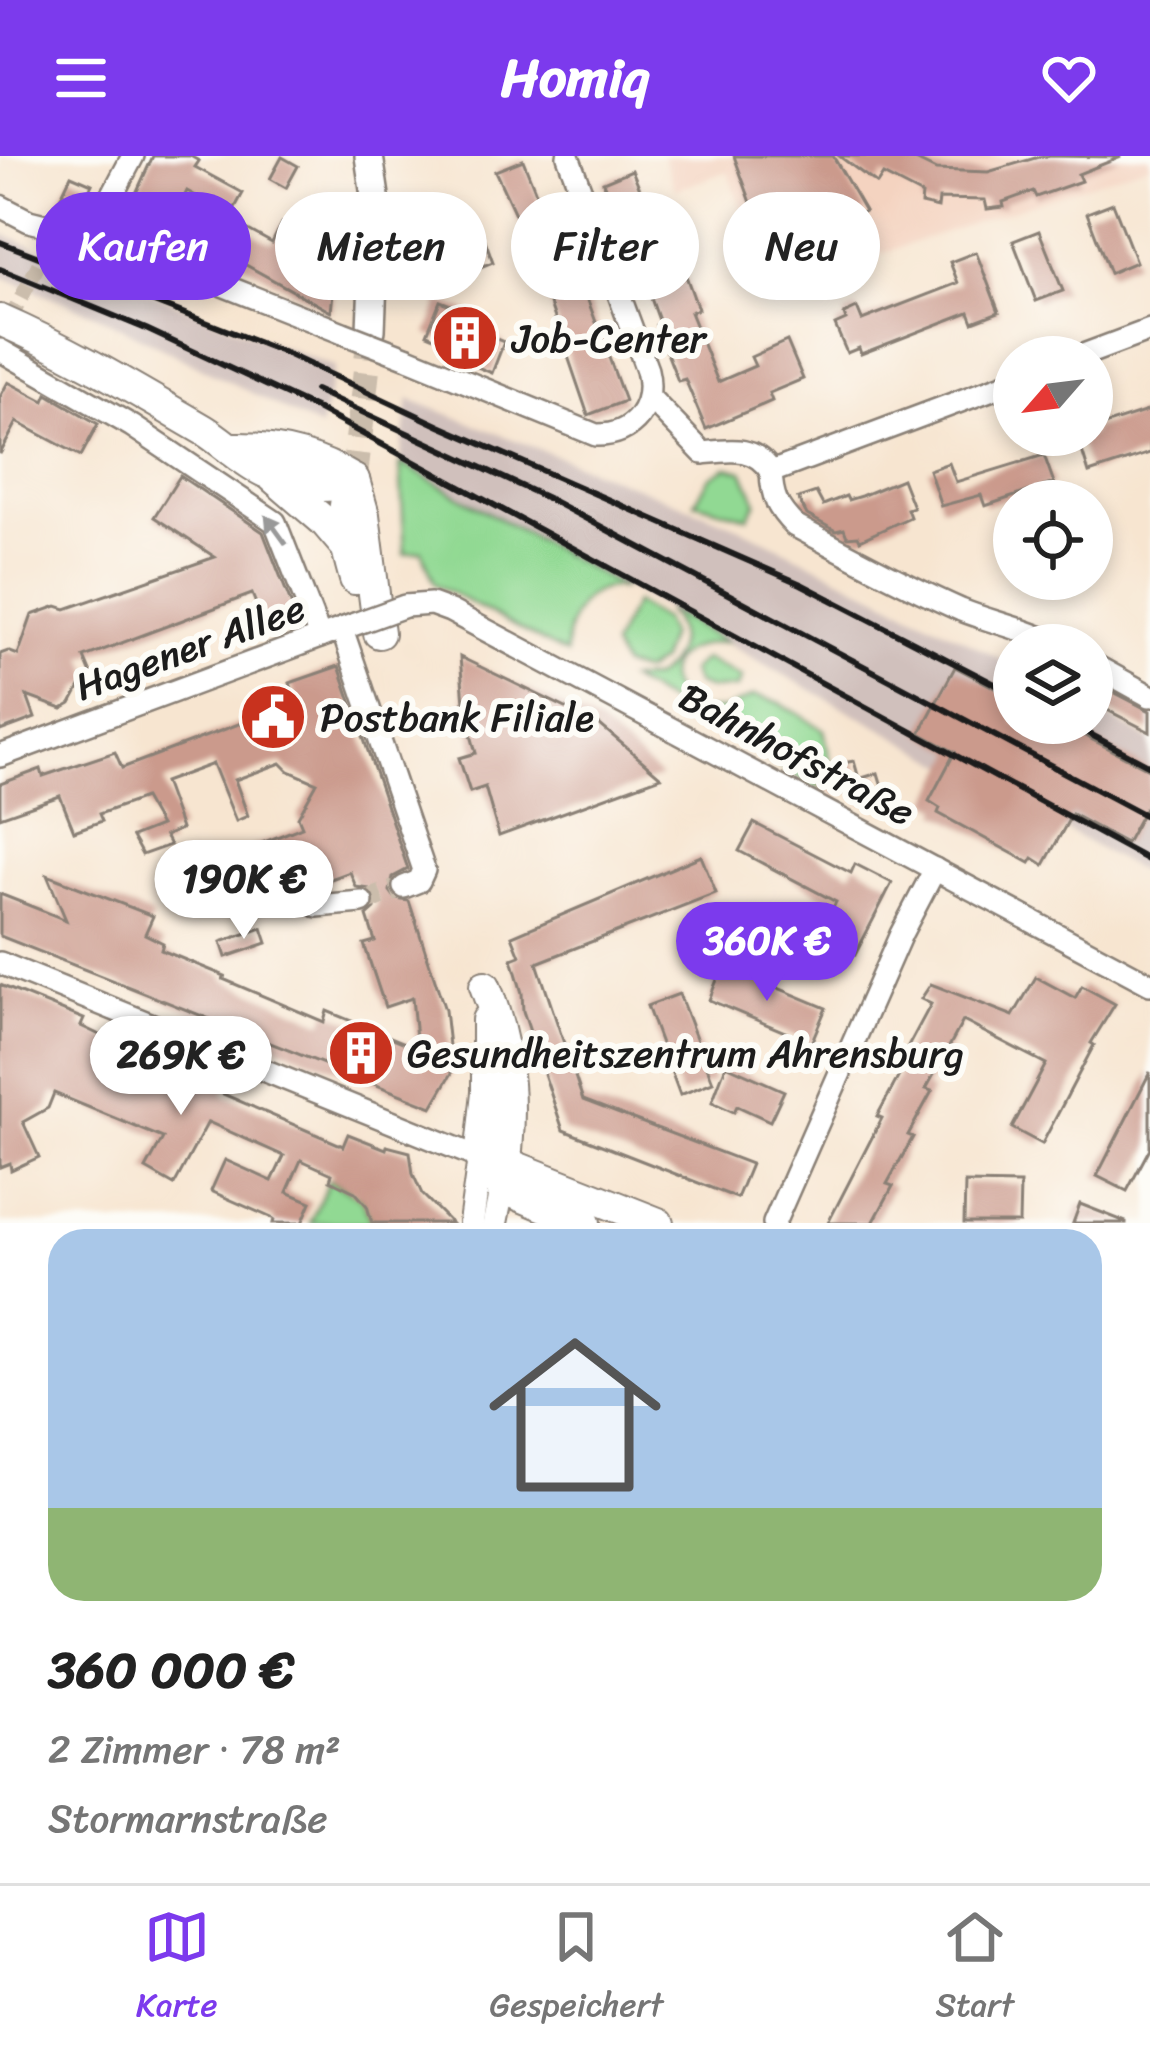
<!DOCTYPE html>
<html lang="de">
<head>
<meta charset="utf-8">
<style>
	body { margin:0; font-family:Sriracha,sans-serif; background:#f6f6f6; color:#222; height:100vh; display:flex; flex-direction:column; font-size:45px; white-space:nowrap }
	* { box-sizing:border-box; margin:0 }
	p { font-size:39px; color:#767676 }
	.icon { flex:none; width:66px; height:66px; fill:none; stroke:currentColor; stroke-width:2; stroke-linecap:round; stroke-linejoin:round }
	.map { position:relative; height:1067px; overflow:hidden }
	.panel { display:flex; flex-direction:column; background:#fff; flex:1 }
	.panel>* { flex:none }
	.guide { position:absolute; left:36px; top:36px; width:1080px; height:108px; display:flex; gap:24px }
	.needle { width:78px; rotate:242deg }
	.buttons { position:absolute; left:993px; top:180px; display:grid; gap:24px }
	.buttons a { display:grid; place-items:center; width:120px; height:120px; border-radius:50%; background:#fff; box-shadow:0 6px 18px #0003; font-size:60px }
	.price { position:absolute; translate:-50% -102px; padding:0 27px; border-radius:42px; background:#fff; color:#222; font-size:39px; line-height:78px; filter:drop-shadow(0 3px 6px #0008) }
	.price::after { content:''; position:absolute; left:50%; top:72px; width:36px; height:27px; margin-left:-18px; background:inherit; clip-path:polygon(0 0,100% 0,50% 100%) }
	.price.current { background:#7c3aed; color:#fff }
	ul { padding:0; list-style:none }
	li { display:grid; align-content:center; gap:24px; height:636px; padding:0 48px }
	li span { display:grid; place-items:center; height:372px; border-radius:36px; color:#555 }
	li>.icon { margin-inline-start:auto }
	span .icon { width:216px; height:216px; fill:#fffc; stroke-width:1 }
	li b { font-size:51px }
	.pill { padding:0 42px; border-radius:54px; background:#fff; box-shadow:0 6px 18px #0003; font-size:42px; line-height:108px }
	.pill.current { background:#7c3aed; color:#fff }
	header { display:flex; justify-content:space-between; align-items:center; height:156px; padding:0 48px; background:#7c3aed; color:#fff; font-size:54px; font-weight:800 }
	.dock { display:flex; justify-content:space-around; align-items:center; height:168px; border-top:3px solid #e0e0e0; background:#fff; font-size:33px; color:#767676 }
	.dock a { display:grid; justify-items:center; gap:6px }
	.dock .current { color:#7c3aed }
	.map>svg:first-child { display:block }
</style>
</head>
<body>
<header><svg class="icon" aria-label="menu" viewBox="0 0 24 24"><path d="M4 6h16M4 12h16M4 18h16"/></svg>Homiq<svg class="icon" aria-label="heart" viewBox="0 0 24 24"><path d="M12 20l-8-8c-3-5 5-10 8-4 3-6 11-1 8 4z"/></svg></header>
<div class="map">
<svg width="1150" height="1067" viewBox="0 0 1150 1067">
	<rect width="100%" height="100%" fill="#fdfcf7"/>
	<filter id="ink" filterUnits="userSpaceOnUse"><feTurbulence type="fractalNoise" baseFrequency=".00833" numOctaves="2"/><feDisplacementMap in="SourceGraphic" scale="24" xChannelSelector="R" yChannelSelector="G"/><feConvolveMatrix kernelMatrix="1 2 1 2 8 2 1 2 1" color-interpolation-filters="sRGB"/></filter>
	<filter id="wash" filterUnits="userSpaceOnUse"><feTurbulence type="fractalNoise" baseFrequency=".004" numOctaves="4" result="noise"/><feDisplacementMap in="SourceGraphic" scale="48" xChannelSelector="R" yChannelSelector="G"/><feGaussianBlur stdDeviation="2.7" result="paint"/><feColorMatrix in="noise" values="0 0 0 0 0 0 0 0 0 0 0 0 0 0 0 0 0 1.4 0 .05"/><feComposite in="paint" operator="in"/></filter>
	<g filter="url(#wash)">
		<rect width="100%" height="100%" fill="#f7e5d0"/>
		<polygon fill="#f4d3c0" points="663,0 1150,0 1150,8 771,134 728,15 675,34"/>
		<g fill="#d0c0bc">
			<polygon points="0,77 335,211 320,272 97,159 0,120"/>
			<polygon points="409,243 738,370 958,480 1014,510 1014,567 1092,567 1092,552 1150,584 1150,721 400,307"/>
		</g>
		<g fill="#91d993" stroke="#567a58" stroke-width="3">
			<path d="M400,307L623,432C582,427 566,463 566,498L435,428L422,395L405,398Z"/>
			<polygon points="727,311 743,315 757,346 748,361 695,346 710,321"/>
			<polygon points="634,447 663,464 669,478 660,505 643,516 623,511 612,491"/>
			<path d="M666,454L725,486C685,487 646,510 686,550L683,555L629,524L654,522C678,505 687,477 666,454Z"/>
			<polygon points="704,503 742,522 737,532 710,533 696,528 690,515"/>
			<polygon points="754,540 781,547 824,574 831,607 815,613 822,635 694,561 697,554 723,554"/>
			<polygon points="329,1024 361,1043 372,1067 310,1067"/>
		</g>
		<g id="blocks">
			<g fill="#cb9a8c">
				<polygon points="153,0 190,0 199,5 195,11 243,37 231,59 187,35 167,75 128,55"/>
				<polygon points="734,0 833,0 865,55 854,61 862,81 857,84 860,94 840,101 834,90 775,112"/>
				<polygon points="839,0 907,0 936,14 988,16 1042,0 1121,1 1078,18 1081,25 1036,41 1033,35 1003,46 1004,51 987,53 985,44 939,43 938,52 921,48 922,39 883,19 877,28"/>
				<polygon points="282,1 298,10 286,32 270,23"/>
				<polygon points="523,4 541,49 545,47 579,120 625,245 588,259 545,133 550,131 533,84 528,86 495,15"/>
				<polygon points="632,14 650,56 668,50 684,95 678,98 698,153 690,156 718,226 755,210 751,201 787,185 803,223 769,237 772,245 706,273 685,223 678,225 656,169 660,167 640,112 650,109 629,48 615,54 603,26"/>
				<polygon points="71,19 92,28 76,61 54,55"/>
				<polygon points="1113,47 1136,106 1110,117 1087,57"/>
				<polygon points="282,67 337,96 331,156 228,99 243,71 272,87"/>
				<polygon points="481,73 493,106 478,112 466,79"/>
				<polygon points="1039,75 1063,135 1036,145 1013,85"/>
				<polygon points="976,96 999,156 973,166 969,156 861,198 859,192 847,197 835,169 846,164 844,158 857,152 862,164 958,127 950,106"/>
				<polygon points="440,145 477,159 472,173 504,186 492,217 460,204 464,193 427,178"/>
				<polygon points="8,226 44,245 47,238 98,268 81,300 17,266 0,298 0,241"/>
				<polygon points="1150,254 1150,297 1089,317 1077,279 1092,279 1092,273"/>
				<polygon points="1044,299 1054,327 985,350 981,339 941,350 929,314 949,307 956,326"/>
				<polygon points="180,320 263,376 299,468 269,480 252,438 84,501 94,525 80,531 71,548 62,553 27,540 35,562 0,575 0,498 8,495 18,499 32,459 57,450 66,453 215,401 154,361"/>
				<polygon points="902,323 913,351 907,353 910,361 860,384 858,380 847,381 844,373 836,375 807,359 798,342 816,336 823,349 846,340 848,344 861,340"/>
				<polygon points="460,501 599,568 661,621 499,680 485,631 470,636 459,602 476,597 465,557"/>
				<polygon points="339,510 408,713 393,721 390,735 396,743 409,745 445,854 452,917 432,951 0,780 0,738 66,764 47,719 153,760 145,778 163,787 161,794 225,820 223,823 324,866 327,855 417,892 412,842 385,851 364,788 375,785 367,760 375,753 377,744 369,733 356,731 350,716 243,755 222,703 302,671 298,661 317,627 289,615 281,607 235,624 248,660 236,665 213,608 164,626 181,673 165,680 170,689 142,699 132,681 160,670 144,642 99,658 102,665 74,675 60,640 0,661 0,628 41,613 43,620 115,596 122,612 297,546 290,527"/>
				<polygon points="955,511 1014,542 1014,567 1060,567 1150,614 1150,643 1126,687 1072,658 1044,709 1033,702 1030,707 938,657 940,652 929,645 955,596 920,577"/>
				<polygon points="1092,525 1150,555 1150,576 1092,546"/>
				<polygon points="854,605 859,623 878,617 885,640 861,647 857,633 834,640 832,632 822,635 815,612"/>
				<polygon points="754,667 851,717 855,708 892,727 855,799 819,780 836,746 739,695"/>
				<polygon points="701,700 716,737 537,807 583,944 751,1008 737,1042 563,974 523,855 522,837 512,803 520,800 512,780"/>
				<polygon points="262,772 267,787 226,801 221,786"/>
				<polygon points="723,809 826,852 811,887 709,844"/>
				<polygon points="1036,821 1075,842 1082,830 1115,848 1091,887 1094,889 1042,988 1012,972 1046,908 963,865 926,933 932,935 908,979 913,981 887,1028 893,1030 873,1067 828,1067 882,962 877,960 900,918 895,915 931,848 921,843 931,828 1013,860"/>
				<polygon points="0,829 84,863 81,870 190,922 195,912 228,928 223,938 343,990 348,978 386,993 387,990 410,996 413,1018 422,1038 451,1067 372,1067 367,1050 355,1036 330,1024 332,1018 301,1004 287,1036 311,1046 302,1067 273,1067 274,1063 211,1035 225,1004 272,1025 284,1000 208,966 174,1029 146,1013 163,982 54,937 48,952 23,966 39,1001 11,1014 10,1007 0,1011"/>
				<polygon points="679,838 713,926 680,939 647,850"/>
				<polygon points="726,909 784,935 770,965 737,950 734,956 712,946"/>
				<polygon points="1150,916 1150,992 1127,1035 1097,1020"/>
				<polygon points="965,1027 1020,1028 1019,1067 964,1067"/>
				<polygon points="1080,1048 1126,1066 1126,1067 1073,1067"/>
			</g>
		</g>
	</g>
	<g filter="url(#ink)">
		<use href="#blocks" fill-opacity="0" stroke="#8a8076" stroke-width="3"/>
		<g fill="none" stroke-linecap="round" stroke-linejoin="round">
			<polyline stroke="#cbbdac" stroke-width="15" stroke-dasharray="15 8" stroke-linecap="butt" points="0,183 71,46"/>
			<polyline stroke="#cbbdac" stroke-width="21" stroke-dasharray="21 10" stroke-linecap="butt" points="362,746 404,731"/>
			<polyline stroke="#cbbdac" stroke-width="27" stroke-dasharray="27 14" stroke-linecap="butt" points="354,324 371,174"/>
			<g stroke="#8a8076" stroke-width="26">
				<g id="minor">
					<polyline points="0,50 29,65 117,87 343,177"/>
					<polyline points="90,81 133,0"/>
					<polyline points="0,194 132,270 275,366 320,481"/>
					<polyline points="1078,201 1150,174"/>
					<path d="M408,202L596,279C634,280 656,250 647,214L568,0"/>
					<path d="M650,242L703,297C730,294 755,289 771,316"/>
					<path d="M771,316C772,341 777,352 795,370C850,399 904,429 961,454C993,467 1027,473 1057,489"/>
					<polyline points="771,316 1014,225"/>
					<polyline points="405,450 431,448 450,455 1150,828"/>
					<polyline points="342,473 424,714 419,725 404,731"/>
					<polyline points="1092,508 1150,540"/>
					<polyline points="0,600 355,468"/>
					<polyline points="317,750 362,746"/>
					<polyline points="0,807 480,1002"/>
					<polyline points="774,1067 901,778 935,713"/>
				</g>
			</g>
			<g stroke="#8a8076" stroke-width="28">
				<g id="tertiary">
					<polyline points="471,1067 480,1002"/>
					<polyline points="495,1067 502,1032"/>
				</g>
			</g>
			<g stroke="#8a8076" stroke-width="32">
				<polyline id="secondary" points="369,0 376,47 371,174"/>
			</g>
			<g stroke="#8a8076" stroke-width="34">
				<g id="primary">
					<path d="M0,164C71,195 137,235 204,274C225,287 243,306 265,316C293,328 326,336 354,324"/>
					<path d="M234,292C277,291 317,301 354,324L364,359L379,477"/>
					<polyline points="274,322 324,365 347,392"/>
					<path d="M351,329C337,360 346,392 355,423"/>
					<path d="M485,830C512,898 514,960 502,1032"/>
					<polyline points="480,1002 506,1007 658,1067"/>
					<polyline points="480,1002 487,936 487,864"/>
					<polyline points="491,1016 502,1032 585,1067"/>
				</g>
			</g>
			<use href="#minor" stroke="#fff" stroke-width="21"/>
			<use href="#tertiary" stroke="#fff" stroke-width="24"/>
			<use href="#secondary" stroke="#fff" stroke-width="27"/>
			<use href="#primary" stroke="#fff" stroke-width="30"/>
			<g stroke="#1c1c1c" stroke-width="6">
				<polyline points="0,86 285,197 440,270 801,428 1014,538"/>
				<polyline points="0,113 146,173 317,253 1150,705"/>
				<polyline points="315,234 549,343 1150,662"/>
				<polyline points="1069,567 1150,610"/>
			</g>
			<g stroke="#8a8076" stroke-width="26" stroke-linecap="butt">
				<g id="minor-bridge">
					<polyline points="343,177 408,202"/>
					<polyline points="355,468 405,450"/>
				</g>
			</g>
			<use href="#minor-bridge" stroke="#fff" stroke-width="21"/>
		</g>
		<defs><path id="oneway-solid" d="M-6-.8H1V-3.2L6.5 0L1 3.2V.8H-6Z" transform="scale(3)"/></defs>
		<use fill="#999" href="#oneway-solid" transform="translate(276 374) rotate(-126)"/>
	</g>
	<defs>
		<g id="building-disc" transform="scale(3.45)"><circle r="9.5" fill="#c8321e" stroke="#fdfcf7"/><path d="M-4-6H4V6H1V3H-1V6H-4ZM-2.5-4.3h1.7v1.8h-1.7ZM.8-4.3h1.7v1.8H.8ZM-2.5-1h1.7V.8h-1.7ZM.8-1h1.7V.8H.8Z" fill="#fff"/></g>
		<g id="civic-disc" transform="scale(3.45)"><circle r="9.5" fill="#c8321e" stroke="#fdfcf7"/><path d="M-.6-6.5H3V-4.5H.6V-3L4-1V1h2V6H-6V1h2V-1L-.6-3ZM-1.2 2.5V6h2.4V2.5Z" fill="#fff"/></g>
	</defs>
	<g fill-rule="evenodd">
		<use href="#building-disc" x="465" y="182"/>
		<use href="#civic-disc" x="273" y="561"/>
		<use href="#building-disc" x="361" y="897"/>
	</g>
	<g text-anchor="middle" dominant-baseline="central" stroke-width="12" stroke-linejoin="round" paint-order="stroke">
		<g font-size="39" fill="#1c1c1c" stroke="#fdfcf7" text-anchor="start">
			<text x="512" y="182">Job-Center</text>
			<text x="320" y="561">Postbank Filiale</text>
			<text x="407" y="897">Gesundheitszentrum Ahrensburg</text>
		</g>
		<g font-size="39" fill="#1c1c1c" stroke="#fdfcf7">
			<text transform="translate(190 491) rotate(-20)">Hagener Allee</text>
			<text transform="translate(797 598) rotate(28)">Bahnhofstraße</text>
		</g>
	</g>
</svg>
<div class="buttons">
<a><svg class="needle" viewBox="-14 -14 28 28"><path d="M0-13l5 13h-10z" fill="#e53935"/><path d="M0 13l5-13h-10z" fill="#767676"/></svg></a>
<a><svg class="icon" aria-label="locate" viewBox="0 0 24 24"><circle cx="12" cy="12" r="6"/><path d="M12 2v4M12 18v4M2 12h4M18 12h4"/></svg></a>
<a><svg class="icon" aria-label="layers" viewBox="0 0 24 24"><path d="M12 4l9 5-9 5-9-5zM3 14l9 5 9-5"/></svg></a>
</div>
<b class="price" style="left:244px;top:786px">190K €</b>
<b class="price current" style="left:767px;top:848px">360K €</b>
<b class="price" style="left:181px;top:962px">269K €</b>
<div class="guide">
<a class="pill current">Kaufen</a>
<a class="pill">Mieten</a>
<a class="pill">Filter</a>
<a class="pill">Neu</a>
</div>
</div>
<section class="panel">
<ul>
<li><span style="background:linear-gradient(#a9c7e8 75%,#8fb573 0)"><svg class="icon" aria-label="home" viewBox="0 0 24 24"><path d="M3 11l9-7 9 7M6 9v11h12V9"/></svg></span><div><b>360 000 €</b><p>2 Zimmer · 78 m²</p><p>Stormarnstraße</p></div></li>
</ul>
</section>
<nav class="dock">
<a class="current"><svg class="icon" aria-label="map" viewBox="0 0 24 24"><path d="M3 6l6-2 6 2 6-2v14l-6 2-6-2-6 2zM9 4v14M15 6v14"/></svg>Karte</a>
<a><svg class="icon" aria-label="saved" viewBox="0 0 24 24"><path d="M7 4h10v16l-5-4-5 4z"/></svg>Gespeichert</a>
<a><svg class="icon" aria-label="home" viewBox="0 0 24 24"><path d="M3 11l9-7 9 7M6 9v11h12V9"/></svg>Start</a>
</nav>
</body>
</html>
